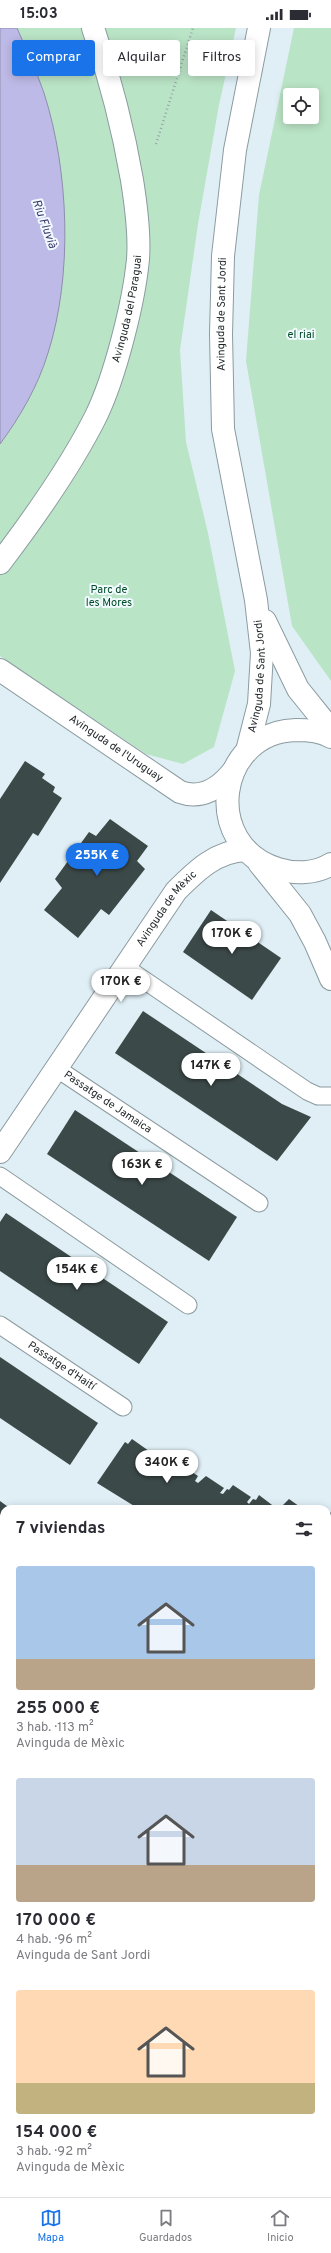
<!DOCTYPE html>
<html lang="es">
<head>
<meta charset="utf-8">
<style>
	body { margin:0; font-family:Overpass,sans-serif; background:#f7f7f7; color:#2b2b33; height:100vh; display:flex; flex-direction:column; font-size:15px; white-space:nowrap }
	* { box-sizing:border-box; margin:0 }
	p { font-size:13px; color:#7c7c81 }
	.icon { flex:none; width:22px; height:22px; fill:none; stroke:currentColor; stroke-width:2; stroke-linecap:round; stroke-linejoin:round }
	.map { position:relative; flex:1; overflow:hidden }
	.panel { position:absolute; left:0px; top:1477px; width:331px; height:692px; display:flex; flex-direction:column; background:#fff; border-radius:12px 12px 0 0; box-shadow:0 2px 10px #0003 }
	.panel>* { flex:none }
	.banner { position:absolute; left:12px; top:12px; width:307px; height:36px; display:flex; gap:8px }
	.buttons { position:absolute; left:283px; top:60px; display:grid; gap:8px }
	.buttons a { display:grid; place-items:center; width:36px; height:36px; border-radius:4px; background:#fff; box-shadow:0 2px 10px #0003; font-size:20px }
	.price { position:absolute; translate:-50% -34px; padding:0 9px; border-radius:14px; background:#fff; color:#222; font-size:13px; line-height:26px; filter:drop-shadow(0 1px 2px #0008) }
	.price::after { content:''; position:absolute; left:50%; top:24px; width:12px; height:9px; margin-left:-6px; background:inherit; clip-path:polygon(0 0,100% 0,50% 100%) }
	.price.on { background:#1a73e8; color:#fff }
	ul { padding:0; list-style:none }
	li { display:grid; align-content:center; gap:8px; height:212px; padding:0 16px }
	li span { display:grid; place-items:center; height:124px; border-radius:4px; color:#555 }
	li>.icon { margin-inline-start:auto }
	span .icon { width:72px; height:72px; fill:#fffc; stroke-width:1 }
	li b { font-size:17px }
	h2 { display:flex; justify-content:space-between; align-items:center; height:48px; padding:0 16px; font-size:17px }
	.tag { padding:0 14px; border-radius:4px; background:#fff; box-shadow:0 2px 10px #0003; font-size:14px; line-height:36px }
	.tag.on { background:#1a73e8; color:#fff }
	.status { display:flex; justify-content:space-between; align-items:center; height:28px; padding:0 20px; background:#fff; direction:ltr }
	.status svg { height:11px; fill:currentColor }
	.menu { display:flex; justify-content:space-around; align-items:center; height:56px; border-top:1px solid #e1e1e2; background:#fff; font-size:11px; color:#7c7c81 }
	.menu a { display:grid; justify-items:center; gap:2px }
	.menu .on { color:#1a73e8 }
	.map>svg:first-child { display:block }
</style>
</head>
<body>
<div class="status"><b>15:03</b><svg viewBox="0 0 49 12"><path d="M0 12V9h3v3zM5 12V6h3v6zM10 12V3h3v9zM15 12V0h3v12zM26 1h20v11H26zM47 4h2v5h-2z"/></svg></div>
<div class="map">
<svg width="331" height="2169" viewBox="0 0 331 2169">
	<rect width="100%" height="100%" fill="#dfeff5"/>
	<g fill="#bae4c6" fill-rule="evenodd">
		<path d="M17,0H236L219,77L198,196L180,322L186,414L208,505L235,643L214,719L183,736L146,726L0,628V416C67,328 75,212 52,106C50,92 48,78 44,65C36,42 26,21 17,0Z"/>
		<path d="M294,0H331V653L292,598L246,333L259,167ZM290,67H312V89H290Z"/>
	</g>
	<path fill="#bebae7" stroke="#8e8dad" d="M0,0H17C26,21 36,42 44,65C69,143 73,247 48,325C38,358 20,389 0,416Z"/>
	<g fill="#3b4948">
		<polygon points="25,733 45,746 42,750 55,759 53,764 62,770 38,808 33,805 0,855 0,771"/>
		<polygon points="110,791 148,818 137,833 145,841 109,887 101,881 78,910 44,882 62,860 55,851 89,804 96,808"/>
		<polygon points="211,882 281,930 252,972 183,924"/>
		<polygon points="143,983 282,1076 311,1089 277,1133 115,1025"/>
		<polygon points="75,1082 237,1189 209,1233 47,1126"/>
		<polygon points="6,1185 168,1294 139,1336 0,1243 0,1194"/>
		<polygon points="0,1329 98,1395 70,1437 0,1390"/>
		<polygon points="132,1411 149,1423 146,1428 149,1430 156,1424 173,1436 170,1441 172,1443 175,1440 177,1442 181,1437 198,1448 195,1453 198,1455 206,1448 224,1460 220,1465 223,1466 227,1461 229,1462 233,1457 251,1469 247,1474 249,1476 253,1471 256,1472 259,1467 276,1480 139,1481 97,1455 125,1414 128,1416"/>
		<polygon points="289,1471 303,1481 279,1481"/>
		<polygon points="0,1473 11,1481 4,1481 3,1535 0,1533"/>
		<polygon points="327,1482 331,1485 331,1503 327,1509"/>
		<polygon points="327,1596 331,1599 331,1642 327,1640"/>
		<polygon points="0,1663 4,1664 4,1743 0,1748"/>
		<polygon points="327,1729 331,1730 331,2169 328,2169 327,2163"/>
		<polygon points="0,1801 4,1806 4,1879 0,1882"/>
	</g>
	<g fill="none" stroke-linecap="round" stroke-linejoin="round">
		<g stroke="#8b9ba0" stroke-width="19">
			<g id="lane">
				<polyline points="125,939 307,1063 318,1068 331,1068"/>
				<path id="s1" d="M56,1040L259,1175"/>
				<polyline points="0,1148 188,1277"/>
				<path id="s2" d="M0,1297L123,1379"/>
			</g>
		</g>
		<g stroke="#8b9ba0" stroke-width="24">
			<g id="street">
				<path id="s3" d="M0,535C35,489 70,440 96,388C115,349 134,274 138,231C140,205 136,177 132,152C123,100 110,50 93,0"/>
				<path id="s4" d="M0,642L180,764C202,772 221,759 234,742"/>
				<path id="s5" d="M0,1124L176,863C196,843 216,823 246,822"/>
				<polyline points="0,1589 4,1592"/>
				<polyline points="327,1668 331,1668"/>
				<polyline points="0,2023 4,2032"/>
				<polyline points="55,2165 56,2169"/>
			</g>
		</g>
		<g stroke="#8b9ba0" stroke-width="24">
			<g id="primary">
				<polyline points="265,593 298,661 331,702"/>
				<path d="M331,709C321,703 308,702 296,702C216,704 201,818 278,841C294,846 316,846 331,836"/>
				<path id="s6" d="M247,723L259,676L262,625L256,572L223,401L221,306L223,228L235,122L259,0"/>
				<polyline points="259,835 300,886 315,914 331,951"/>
			</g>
		</g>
		<polyline stroke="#96a2a7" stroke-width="2.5" stroke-dasharray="1 3" stroke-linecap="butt" points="156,116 193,0"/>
		<use href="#lane" stroke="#fff" stroke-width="17"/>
		<use href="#street" stroke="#fff" stroke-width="22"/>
		<use href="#primary" stroke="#fff" stroke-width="22"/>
	</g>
	<g text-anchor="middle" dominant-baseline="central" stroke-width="4" stroke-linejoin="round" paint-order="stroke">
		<g font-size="11" fill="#1e2426" stroke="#f1fbff">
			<text stroke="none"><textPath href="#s3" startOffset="288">Avinguda del Paraguai</textPath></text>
			<text stroke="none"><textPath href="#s6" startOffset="442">Avinguda de Sant Jordi</textPath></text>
			<text stroke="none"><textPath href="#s6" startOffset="76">Avinguda de Sant Jordi</textPath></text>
			<text stroke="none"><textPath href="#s4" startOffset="140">Avinguda de l'Uruguay</textPath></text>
			<text stroke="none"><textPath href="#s5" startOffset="295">Avinguda de Mèxic</textPath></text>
			<text stroke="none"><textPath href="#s1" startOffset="62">Passatge de Jamaica</textPath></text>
			<text stroke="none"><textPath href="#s2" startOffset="74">Passatge d'Haití</textPath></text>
		</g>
		<g font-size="11" fill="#004b25" stroke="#f1fbff">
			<text x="301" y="307">el riai</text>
			<text x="109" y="562">Parc de<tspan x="109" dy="13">les Mores</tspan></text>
		</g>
		<g font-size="12" font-style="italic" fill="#3d346b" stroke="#f1fbff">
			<text transform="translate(44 196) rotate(70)">Riu Fluvià</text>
		</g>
	</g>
</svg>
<div class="buttons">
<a><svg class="icon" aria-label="locate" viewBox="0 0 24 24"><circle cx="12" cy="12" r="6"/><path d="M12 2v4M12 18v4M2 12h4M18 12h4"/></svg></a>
</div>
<b class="price on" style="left:97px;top:849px">255K €</b>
<b class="price" style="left:232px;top:927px">170K €</b>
<b class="price" style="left:121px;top:975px">170K €</b>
<b class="price" style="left:211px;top:1059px">147K €</b>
<b class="price" style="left:142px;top:1158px">163K €</b>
<b class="price" style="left:77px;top:1263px">154K €</b>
<b class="price" style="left:167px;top:1456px">340K €</b>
<div class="banner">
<a class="tag on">Comprar</a>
<a class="tag">Alquilar</a>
<a class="tag">Filtros</a>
</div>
<section class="panel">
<h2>7 viviendas<svg class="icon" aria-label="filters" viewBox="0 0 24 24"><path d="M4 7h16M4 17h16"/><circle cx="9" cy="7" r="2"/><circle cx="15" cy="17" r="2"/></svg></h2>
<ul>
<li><span style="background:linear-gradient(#a9c7e8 75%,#b9a48a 0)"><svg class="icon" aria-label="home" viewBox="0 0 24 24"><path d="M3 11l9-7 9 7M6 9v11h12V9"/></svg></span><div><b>255 000 €</b><p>3 hab. · 113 m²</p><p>Avinguda de Mèxic</p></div></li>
<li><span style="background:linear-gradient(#c9d6e8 70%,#b9a48a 0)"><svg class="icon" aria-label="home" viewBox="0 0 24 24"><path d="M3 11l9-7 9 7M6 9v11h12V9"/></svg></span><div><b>170 000 €</b><p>4 hab. · 96 m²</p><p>Avinguda de Sant Jordi</p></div></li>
<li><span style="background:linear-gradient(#ffd9b3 75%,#c2b280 0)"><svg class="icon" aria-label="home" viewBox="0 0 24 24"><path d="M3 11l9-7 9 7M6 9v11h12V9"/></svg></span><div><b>154 000 €</b><p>3 hab. · 92 m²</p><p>Avinguda de Mèxic</p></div></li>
</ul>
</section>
</div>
<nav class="menu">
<a class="on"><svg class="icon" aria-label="map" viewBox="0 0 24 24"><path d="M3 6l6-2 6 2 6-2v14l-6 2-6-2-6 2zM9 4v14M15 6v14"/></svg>Mapa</a>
<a><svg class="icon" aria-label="saved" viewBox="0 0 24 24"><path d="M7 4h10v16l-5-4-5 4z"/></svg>Guardados</a>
<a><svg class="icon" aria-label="home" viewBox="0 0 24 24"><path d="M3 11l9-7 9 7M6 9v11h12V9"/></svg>Inicio</a>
</nav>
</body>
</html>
